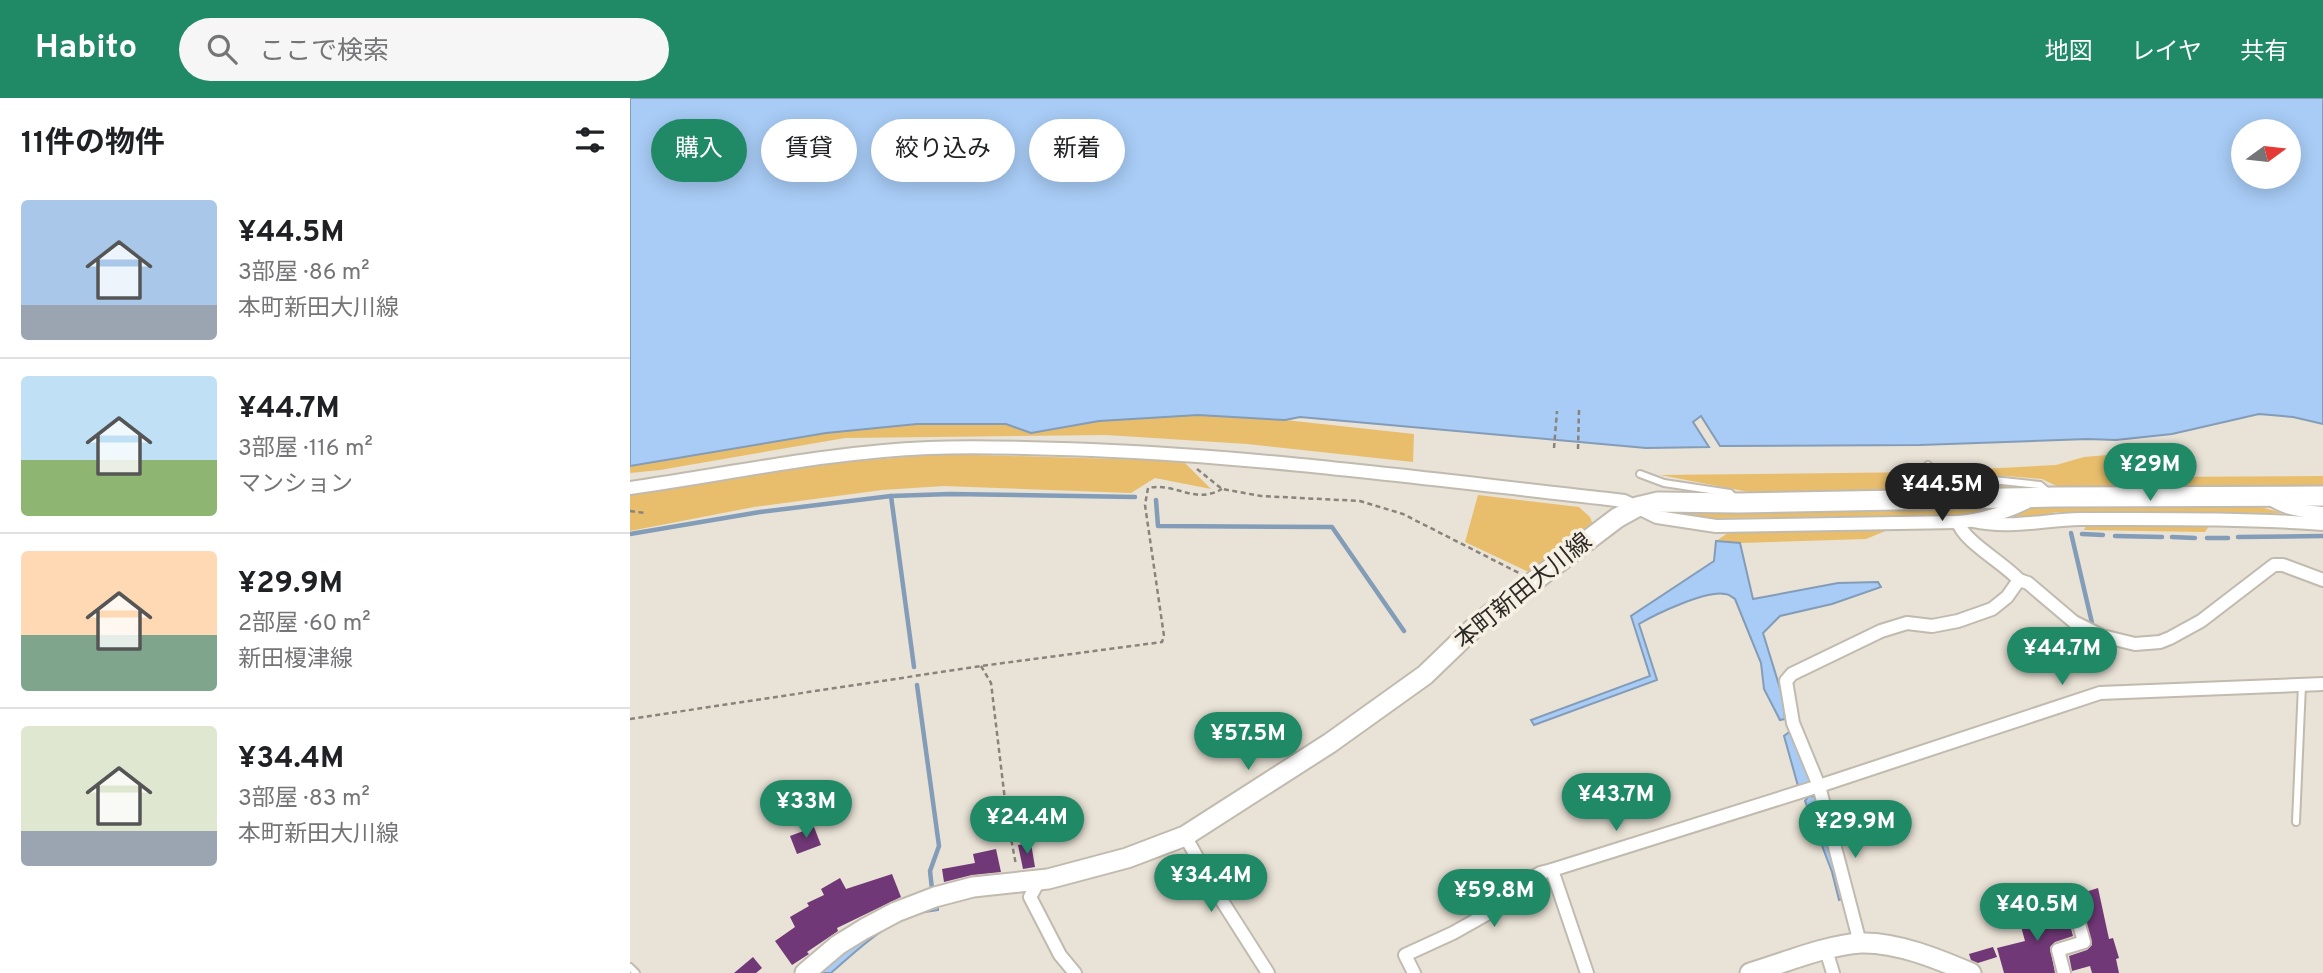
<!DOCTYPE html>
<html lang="ja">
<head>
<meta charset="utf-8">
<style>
	body { margin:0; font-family:Overpass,"Noto Sans JP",sans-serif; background:#f6f6f6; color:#202124; height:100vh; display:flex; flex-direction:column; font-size:26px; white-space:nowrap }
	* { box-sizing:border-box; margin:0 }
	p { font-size:23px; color:#757577 }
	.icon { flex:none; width:38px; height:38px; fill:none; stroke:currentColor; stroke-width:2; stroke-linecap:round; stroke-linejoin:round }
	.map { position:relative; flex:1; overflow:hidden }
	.side { display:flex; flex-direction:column; background:#fff; width:630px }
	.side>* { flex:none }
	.hud { position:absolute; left:21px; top:21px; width:665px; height:63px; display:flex; gap:14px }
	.needle { width:46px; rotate:75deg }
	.fabs { position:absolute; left:1601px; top:21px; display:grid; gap:14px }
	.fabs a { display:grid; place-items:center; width:70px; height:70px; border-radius:50%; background:#fff; box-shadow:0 4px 18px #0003; font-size:35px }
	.price { position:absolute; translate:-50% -60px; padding:0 16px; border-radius:24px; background:#208a67; color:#fff; font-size:23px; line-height:46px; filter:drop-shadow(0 2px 4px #0008) }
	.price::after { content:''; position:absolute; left:50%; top:42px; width:21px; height:16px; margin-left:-10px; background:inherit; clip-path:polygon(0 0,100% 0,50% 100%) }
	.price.on { background:#222; color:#fff }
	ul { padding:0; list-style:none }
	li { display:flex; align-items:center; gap:21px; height:175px; padding:0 21px }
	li+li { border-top:2px solid #e0e0e0 }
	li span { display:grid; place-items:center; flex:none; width:196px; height:140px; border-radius:7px; color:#555 }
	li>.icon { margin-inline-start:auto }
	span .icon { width:84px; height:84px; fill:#fffc; stroke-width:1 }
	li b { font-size:30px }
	h2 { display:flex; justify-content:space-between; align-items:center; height:84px; padding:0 21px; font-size:30px }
	.chip { padding:0 24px; border-radius:32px; background:#fff; box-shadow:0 4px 18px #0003; font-size:24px; line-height:63px }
	.chip.on { background:#208a67; color:#fff }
	header { display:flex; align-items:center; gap:42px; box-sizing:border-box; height:98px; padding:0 35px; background:#208a67; color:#fff }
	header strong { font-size:33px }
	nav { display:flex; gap:38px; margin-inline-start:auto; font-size:24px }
	.search { width:490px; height:63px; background:#f6f6f6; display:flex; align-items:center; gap:18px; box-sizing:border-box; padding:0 24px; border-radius:38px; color:#757577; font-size:26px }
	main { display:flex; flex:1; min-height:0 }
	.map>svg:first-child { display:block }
</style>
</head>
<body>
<header>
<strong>Habito</strong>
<div class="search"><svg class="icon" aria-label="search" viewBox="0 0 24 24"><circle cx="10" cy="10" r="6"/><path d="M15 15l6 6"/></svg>ここで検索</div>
<nav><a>地図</a><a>レイヤ</a><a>共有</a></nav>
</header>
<main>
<section class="side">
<h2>11件の物件<svg class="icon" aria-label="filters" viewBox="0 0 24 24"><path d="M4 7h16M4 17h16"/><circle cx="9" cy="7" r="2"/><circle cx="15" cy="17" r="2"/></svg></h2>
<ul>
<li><span style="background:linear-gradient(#a9c7e8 75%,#9aa5b1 0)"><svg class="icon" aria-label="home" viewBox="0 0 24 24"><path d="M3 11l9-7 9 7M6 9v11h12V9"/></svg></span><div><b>¥44.5M</b><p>3部屋 · 86 m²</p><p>本町新田大川線</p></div></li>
<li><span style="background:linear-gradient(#bfe0f5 60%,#8fb573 0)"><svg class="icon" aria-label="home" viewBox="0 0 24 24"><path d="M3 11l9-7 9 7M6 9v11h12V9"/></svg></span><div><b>¥44.7M</b><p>3部屋 · 116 m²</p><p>マンション</p></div></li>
<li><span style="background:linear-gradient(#ffd9b3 60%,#7fa58c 0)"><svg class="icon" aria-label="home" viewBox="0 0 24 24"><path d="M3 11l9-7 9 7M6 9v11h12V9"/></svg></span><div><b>¥29.9M</b><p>2部屋 · 60 m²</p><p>新田榎津線</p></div></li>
<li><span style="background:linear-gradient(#dfe7d0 75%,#9aa5b1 0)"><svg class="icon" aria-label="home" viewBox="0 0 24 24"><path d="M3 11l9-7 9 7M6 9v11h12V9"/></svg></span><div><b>¥34.4M</b><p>3部屋 · 83 m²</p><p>本町新田大川線</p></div></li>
</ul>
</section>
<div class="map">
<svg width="1693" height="875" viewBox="0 0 1693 875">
	<rect width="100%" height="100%" fill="#e9e2d6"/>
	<g fill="#e8be6c">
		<polygon points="568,317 655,322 784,336 783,364 617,346 476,337 215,340 30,372 0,375 0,368 196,335 287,326 376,326 402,335 469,323"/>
		<polygon points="1525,353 1528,379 1693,378 1693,390 1437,393 1412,381 1312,373 1426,367 1454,359"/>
		<polygon points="314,356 553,363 581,391 525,380 501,395 314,388 252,392 124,409 0,433 0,396 215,364"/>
		<polygon points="1293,374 1304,381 1394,390 1124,395 1030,377"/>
		<polygon points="848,397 949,409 960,419 963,427 903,476 835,444"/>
		<polygon points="1381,406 1342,417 1082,420 1029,412"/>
		<polygon points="1416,406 1627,408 1652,415 1426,414 1392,422 1361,420"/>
		<polygon points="1457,426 1579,428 1575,434 1454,432"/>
		<polygon points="1265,429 1236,441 1110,445 1086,443 1101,433"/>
	</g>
	<g fill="#a8ccf6" stroke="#839cb8" stroke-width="2" fill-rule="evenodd">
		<path d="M0,0H1693V326L1663,319L1629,316L1542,336L1486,342L1457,341L1290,347L1090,348L1071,318L1063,324L1079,349L1016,350L670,319L655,322L568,317L469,323L401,335L376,326H287L196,335L0,368ZM1614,33H1659V79H1614Z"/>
		<path d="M1086,443L1110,445L1123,501L1208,485L1248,484L1251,489L1202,506L1150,518L1133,535L1153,600L1155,621L1150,622L1134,591L1131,565L1105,501C1102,499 1099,496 1095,496C1076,492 1026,516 1009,526L1027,582L904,627L901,622L1020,578L1001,518L1084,463Z"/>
		<polygon points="1162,632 1182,685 1176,688 1168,688 1154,638"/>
		<polygon points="1179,698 1189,699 1218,799 1209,802 1202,774 1175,703"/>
		<path d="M308,808V812C263,816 233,847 201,875H189L249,826Z"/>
	</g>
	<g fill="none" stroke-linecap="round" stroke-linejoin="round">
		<g stroke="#839cb8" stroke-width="4.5">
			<polyline points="261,398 284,569"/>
			<polyline points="526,402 528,428 702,429 774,533"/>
			<polyline points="1441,435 1462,525"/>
			<polyline points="0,436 130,414 261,398 320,396 505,399"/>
			<polyline points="1452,436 1473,437"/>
			<polyline points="1485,438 1532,439"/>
			<polyline points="1542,439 1565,440"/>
			<polyline points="1608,439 1693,438"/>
			<polyline points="1577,440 1598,440"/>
			<polyline points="287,587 309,748 300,773 302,791"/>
		</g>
	</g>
	<g fill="#713877">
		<polygon points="184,729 191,747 167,756 160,738"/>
		<polygon points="401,745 405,769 393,771 388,747"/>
		<polygon points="366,751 371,774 342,777 314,784 312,771 345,765 343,756"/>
		<polygon points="262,776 271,799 207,830 208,833 177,854 179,856 162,867 145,843 165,829 160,819 179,808 177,805 194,797 191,791 210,780 216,791"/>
		<polygon points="1468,790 1479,841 1483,840 1489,860 1486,861 1489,875 1462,875 1460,868 1442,873 1439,858 1457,852 1462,847 1449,796"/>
		<polygon points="1433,800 1443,838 1425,844 1420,849 1425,875 1374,875 1367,850 1395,843 1390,825 1426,814 1423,803"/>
		<polygon points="1363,849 1367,859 1348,865 1341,862 1339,856"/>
		<polygon points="123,859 132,870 126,875 104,875"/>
	</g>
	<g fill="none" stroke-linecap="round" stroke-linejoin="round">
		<g stroke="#c1baae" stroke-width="10">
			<g id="lane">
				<polyline points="1298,367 1306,376 1410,387 1417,393"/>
				<polyline points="1010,376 1034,385 1100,395 1106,401"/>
				<polyline points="1666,724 1672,587"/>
				<polyline points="0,869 6,875"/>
			</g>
		</g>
		<g stroke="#c1baae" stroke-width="16">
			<g id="street">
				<path d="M0,390C99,376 198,354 299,350C353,348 408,350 462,352C635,359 806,382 978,401L994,403L1027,419L1086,428L1328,424"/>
				<path d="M1638,399C1655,412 1672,413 1693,415"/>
				<path d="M1343,423C1379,431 1414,422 1450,421C1531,421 1612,420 1693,426"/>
				<path d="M1389,482C1374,465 1333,443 1328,424C1348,423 1386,412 1402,401"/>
				<polyline points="555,738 587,795 638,875"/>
				<polyline points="410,781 400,799 430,857 445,875"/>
				<polyline points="1230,845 1189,688 1163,625 1156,583 1162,576 1251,533 1277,525 1302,528 1328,523 1362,511 1377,499 1389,482 1398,485 1444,524 1472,538 1505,546 1530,544 1540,540 1571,523 1644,467 1653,467 1693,482"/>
				<polyline points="1196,852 1203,875"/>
				<polyline points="784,875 775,857 823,835 880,803 897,783 910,775 922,772"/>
				<polyline points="957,875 922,772 1189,688 1470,595 1693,586"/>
				<polyline points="1434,875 1428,852 1454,844 1442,801"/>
			</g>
		</g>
		<g stroke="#c1baae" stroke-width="23">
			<g id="secondary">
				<polyline points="175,875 208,847 234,831 266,814 305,799 343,789 418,781 497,760 555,738 700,645 795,577 850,524 987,420 1007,409 1028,404 1109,405 1424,399 1693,398"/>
				<path d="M1120,875C1154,865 1196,847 1231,845C1267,844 1308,861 1341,875"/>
			</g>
		</g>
		<g stroke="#88847c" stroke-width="2.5" stroke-dasharray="5 3.5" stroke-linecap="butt">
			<polyline points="924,350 927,313"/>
			<polyline points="948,351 949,312"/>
			<polyline points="567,371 592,391 631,398 730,403 773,416 889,475"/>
			<polyline points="0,413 15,415"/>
			<polyline points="351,568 361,585 377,719 386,767"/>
			<path d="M0,621L351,568L532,544L534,538L515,407L518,390C546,384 564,407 592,391"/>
		</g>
		<use href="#lane" stroke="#fff" stroke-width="6"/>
		<use href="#street" stroke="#fff" stroke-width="12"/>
		<use href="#secondary" stroke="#fff" stroke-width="19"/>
	</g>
	<g text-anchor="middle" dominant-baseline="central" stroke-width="7" stroke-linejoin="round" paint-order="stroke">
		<g font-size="24" fill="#2d2b26" stroke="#f6efe3">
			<text transform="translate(894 494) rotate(-39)">本町新田大川線</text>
		</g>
	</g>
</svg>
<div class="fabs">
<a><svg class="needle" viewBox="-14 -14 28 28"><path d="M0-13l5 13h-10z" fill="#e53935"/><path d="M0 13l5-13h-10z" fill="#757577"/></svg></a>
</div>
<b class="price" style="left:1520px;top:405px">¥29M</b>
<b class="price on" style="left:1312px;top:425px">¥44.5M</b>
<b class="price" style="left:1432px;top:589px">¥44.7M</b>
<b class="price" style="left:618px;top:674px">¥57.5M</b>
<b class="price" style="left:986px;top:735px">¥43.7M</b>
<b class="price" style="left:176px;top:742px">¥33M</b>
<b class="price" style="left:397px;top:758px">¥24.4M</b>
<b class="price" style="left:1225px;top:762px">¥29.9M</b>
<b class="price" style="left:581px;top:816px">¥34.4M</b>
<b class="price" style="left:864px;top:831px">¥59.8M</b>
<b class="price" style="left:1407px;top:845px">¥40.5M</b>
<div class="hud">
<a class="chip on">購入</a>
<a class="chip">賃貸</a>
<a class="chip">絞り込み</a>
<a class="chip">新着</a>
</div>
</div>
</main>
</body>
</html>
